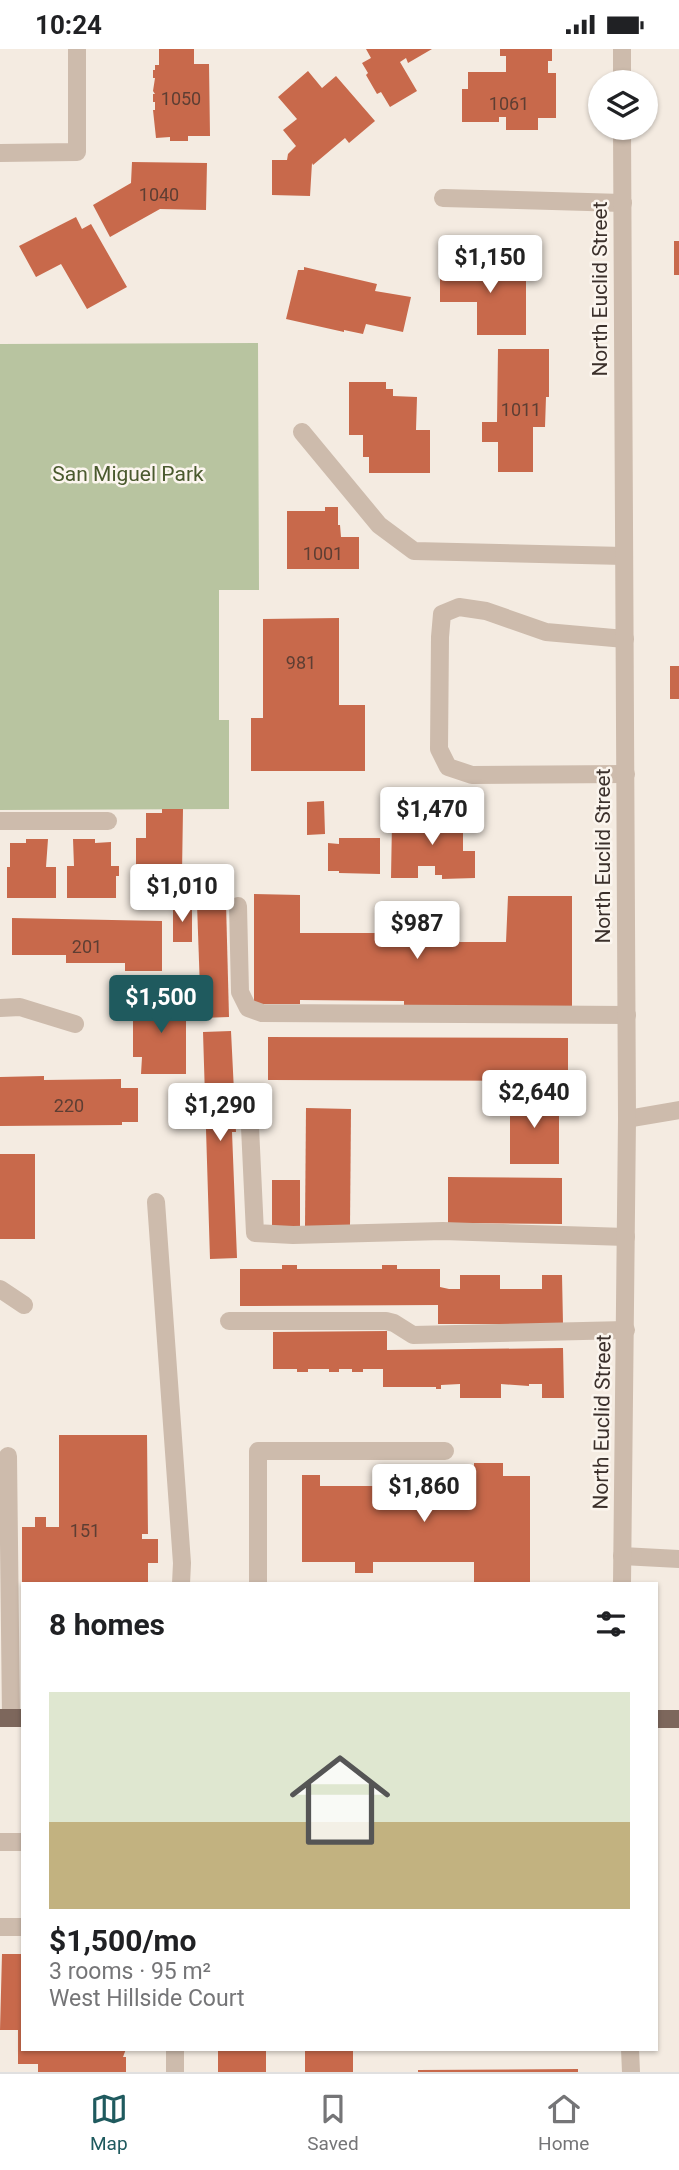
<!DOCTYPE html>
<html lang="en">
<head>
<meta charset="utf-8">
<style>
	body { margin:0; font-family:Roboto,sans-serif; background:#f2f2f2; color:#202124; height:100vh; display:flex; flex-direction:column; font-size:26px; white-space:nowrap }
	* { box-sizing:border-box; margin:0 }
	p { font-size:23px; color:#757577 }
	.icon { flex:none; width:38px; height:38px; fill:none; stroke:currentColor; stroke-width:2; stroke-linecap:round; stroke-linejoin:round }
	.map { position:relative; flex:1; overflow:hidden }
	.side { position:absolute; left:21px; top:1533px; width:637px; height:469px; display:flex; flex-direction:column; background:#fff; border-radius:0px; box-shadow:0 2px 5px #0004 }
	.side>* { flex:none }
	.tools { position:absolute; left:588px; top:21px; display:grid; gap:14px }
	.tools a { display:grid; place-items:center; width:70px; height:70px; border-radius:50%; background:#fff; box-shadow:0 2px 5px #0004; font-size:35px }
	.price { position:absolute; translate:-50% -60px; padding:0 16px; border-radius:7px; background:#fff; color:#222; font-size:23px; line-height:46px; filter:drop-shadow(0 2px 4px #0008) }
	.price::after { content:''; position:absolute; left:50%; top:42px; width:21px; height:16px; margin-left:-10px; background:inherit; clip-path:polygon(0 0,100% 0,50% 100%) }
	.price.active { background:#1f5a5e; color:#fff }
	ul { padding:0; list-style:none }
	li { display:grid; align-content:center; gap:14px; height:371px; padding:0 28px }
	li+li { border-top:2px solid #e0e0e0 }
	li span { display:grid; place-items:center; height:217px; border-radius:0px; color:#555 }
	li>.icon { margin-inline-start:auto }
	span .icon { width:126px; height:126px; fill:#fffc; stroke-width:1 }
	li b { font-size:30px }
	h2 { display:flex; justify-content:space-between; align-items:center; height:84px; padding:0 28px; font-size:30px }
	.status { display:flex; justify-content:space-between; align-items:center; height:49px; padding:0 35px; background:#fff; direction:ltr }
	.status svg { height:19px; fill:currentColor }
	.tabs { display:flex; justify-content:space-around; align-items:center; height:98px; border-top:2px solid #e0e0e0; background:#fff; font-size:19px; color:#757577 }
	.tabs a { display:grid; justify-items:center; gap:4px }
	.tabs .active { color:#1f5a5e }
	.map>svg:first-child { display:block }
</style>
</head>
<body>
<div class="status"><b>10:24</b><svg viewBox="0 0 49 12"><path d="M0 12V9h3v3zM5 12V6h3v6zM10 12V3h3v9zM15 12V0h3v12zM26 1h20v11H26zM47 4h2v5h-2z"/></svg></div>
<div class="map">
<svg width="679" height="2023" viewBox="0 0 679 2023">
	<rect width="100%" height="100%" fill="#f4ebe1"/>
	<polygon fill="#b8c4a0" points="258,294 259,541 219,541 219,671 229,671 229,760 0,761 0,295"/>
	<g fill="#c8694b">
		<polygon points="159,0 194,0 194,15 209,15 210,87 188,87 188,92 170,92 170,88 156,89 153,61 155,61 155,53 153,53 153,45 155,45 153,42 155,29 153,29 153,21 155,21 155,16 159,16"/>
		<polygon points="366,0 432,0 408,14 406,9 400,13 417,42 390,58 381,43 377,45 366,26 368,24 362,14 371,9"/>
		<polygon points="500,0 552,0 552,12 548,12 548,24 556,24 556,69 538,69 538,81 506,81 506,68 499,68 499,73 462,73 462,40 468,40 468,23 506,23 506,7 500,7"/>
		<polygon points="308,22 322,39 336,27 375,72 349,94 345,89 313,116 312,114 310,147 272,146 272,111 287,111 288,105 296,97 283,81 297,70 278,48"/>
		<polygon points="132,113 207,114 206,161 160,160 110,188 93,156 131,134"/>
		<polygon points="76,168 82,180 91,175 127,238 87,260 61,215 36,228 19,197"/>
		<rect x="674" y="192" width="5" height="34"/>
		<polygon points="475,213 526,213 526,286 477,286 477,253 440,253 440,219 475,219"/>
		<polygon points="304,218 377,235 375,242 411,248 403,283 366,275 363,285 344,281 344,283 286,270 298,221 304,221"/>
		<polygon points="498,300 549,300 549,348 546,348 545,378 533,378 533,423 498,423 498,393 482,393 482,373 497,373"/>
		<polygon points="349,333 386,333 386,340 393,340 393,347 417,348 416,381 430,381 430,424 369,424 369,408 363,408 363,386 349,386"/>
		<polygon points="325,458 338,458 338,476 340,476 341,488 359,488 359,520 287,520 287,462 325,462"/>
		<polygon points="339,569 339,656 365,656 365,722 251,722 251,669 263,669 263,570"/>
		<rect x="670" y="617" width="9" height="33"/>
		<polygon points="324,752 325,785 307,786 307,753"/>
		<polygon points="440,757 463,757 463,802 475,802 475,829 442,830 442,826 435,826 435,817 418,817 418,829 391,829 392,773 440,775"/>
		<polygon points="162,760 183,760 182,824 136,821 136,789 146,789 146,764 162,764"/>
		<polygon points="339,789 380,789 380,825 339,824 339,822 328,822 328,794 339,795"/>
		<polygon points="26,790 48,790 46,818 56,818 56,849 7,849 7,818 10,818 10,794 26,794"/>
		<polygon points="73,790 95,790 95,794 111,793 111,817 119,817 119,827 116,827 116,849 67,849 67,817 74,817"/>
		<polygon points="254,845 300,846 300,884 408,884 408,893 506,893 508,847 572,847 572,959 404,958 404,952 300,951 300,955 254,955"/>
		<polygon points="226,854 229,968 201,969 197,855"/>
		<rect x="173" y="858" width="19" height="35"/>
		<polygon points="12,869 162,872 162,922 125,922 125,914 66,914 66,906 12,906"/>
		<polygon points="167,945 186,946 186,1025 141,1025 142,1008 133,1008 133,951 167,951"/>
		<polygon points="231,982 236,1083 232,1083 237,1209 210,1210 203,983"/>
		<polygon points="268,988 568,989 568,1032 268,1031"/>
		<polygon points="44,1027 44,1031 121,1030 121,1039 138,1039 138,1073 122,1073 122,1076 0,1077 0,1028"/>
		<rect x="510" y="1047" width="49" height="68"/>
		<polygon points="306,1059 351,1060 350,1177 305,1177"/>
		<rect x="0" y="1105" width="35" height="85"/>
		<polygon points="448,1128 562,1129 562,1175 448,1174"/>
		<rect x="272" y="1131" width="28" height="50"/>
		<polygon points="282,1216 297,1216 297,1220 382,1220 382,1216 397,1216 397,1220 440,1220 440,1238 449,1240 460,1240 460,1226 500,1226 500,1240 542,1240 542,1226 562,1226 563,1275 438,1275 438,1256 240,1257 240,1220 282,1220"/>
		<polygon points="387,1282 387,1301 563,1299 564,1349 542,1349 542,1335 529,1335 529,1337 501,1335 501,1349 460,1349 460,1335 441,1336 441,1340 436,1340 436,1338 383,1338 383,1320 363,1320 363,1323 352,1323 352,1320 339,1320 339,1323 329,1323 329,1320 308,1320 308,1323 297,1323 297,1320 273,1320 273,1283"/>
		<polygon points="59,1386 147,1386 148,1485 142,1485 142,1490 158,1490 158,1514 148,1514 148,1535 22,1535 22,1478 35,1478 35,1468 46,1468 46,1478 59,1478"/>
		<polygon points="474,1414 503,1414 503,1427 530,1427 530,1535 474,1535 474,1513 373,1513 373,1524 355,1524 355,1513 302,1513 302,1426 320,1426 320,1437 381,1437 381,1426 396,1426 396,1438 457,1438 457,1426 469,1426 469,1438 474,1438"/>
		<polygon points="2,1905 21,1905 23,2000 126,2000 123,2008 126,2008 126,2023 38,2023 38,2015 18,2015 18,1981 0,1981"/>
		<rect x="218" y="2000" width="48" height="23"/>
		<rect x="305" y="2000" width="48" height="23"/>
		<polygon points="578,2020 578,2023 418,2023 418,2021"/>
	</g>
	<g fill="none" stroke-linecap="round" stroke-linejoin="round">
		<g stroke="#cdbbac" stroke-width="18">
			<polyline points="622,0 622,33"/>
			<polyline points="0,104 77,103 77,0"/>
			<polyline points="443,149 623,154"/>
			<polyline points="302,383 379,476 414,502 624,507"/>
			<polyline points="625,590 546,583 486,562 459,558 442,565 440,588 439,700 448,718 472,726 626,725"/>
			<polyline points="0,772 108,772"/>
			<polyline points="238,857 240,943 248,959 262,964 627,966"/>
			<polyline points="0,959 20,958 75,975"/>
			<polyline points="627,1070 679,1061"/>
			<polyline points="250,1078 255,1184 293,1186 443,1182 626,1188"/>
			<polyline points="156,1153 182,1514 181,1535"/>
			<polyline points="0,1240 24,1256"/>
			<polyline points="229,1272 386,1272 394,1274 413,1286 626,1281"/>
			<polyline points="8,1407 11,1669"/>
			<polyline points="622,1507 679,1510"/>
			<polyline points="258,1535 258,1402 445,1402"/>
			<polyline points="622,1535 627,1070 622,79"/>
			<polyline points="0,1793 23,1793"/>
			<polyline points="0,1878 23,1878"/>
			<polyline points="630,2000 631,2023"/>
			<polyline points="175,2023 175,2000"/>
		</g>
		<g stroke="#7d675c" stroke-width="18">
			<polyline points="0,1669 23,1669"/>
			<polyline points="656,1670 679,1670"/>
		</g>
	</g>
	<g text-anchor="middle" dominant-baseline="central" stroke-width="5" stroke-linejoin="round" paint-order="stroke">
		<g font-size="18" fill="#5e3e33">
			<text x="181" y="49">1050</text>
			<text x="509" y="54">1061</text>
			<text x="159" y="145">1040</text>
			<text x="521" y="360">1011</text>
			<text x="323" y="504">1001</text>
			<text x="301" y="613">981</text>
			<text x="87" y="897">201</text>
			<text x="69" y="1056">220</text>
			<text x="85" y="1481">151</text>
		</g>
		<g font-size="21" fill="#3b302b" stroke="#fbf5ee">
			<text transform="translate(600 240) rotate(-90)">North Euclid Street</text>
			<text transform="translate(603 807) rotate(-90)">North Euclid Street</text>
			<text transform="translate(602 1373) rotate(-89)">North Euclid Street</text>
		</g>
		<g font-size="21" fill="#4a5a2e" stroke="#fbf5ee">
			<text x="128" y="425">San Miguel Park</text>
		</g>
	</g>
</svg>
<div class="tools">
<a><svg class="icon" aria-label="layers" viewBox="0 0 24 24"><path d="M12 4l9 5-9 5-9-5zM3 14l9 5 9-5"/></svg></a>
</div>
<b class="price" style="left:490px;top:246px">$1,150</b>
<b class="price" style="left:432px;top:798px">$1,470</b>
<b class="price" style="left:182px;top:875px">$1,010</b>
<b class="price" style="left:417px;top:912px">$987</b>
<b class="price active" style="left:161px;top:986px">$1,500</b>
<b class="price" style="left:534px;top:1081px">$2,640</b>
<b class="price" style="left:220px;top:1094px">$1,290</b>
<b class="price" style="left:424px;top:1475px">$1,860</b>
<section class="side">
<h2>8 homes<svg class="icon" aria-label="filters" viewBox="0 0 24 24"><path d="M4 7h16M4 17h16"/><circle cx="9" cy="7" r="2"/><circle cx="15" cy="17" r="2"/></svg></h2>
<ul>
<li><span style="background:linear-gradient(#dfe7d0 60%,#c2b280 0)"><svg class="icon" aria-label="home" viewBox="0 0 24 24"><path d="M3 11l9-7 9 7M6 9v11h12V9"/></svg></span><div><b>$1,500/mo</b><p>3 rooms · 95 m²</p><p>West Hillside Court</p></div></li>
</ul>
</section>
</div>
<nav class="tabs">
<a class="active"><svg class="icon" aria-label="map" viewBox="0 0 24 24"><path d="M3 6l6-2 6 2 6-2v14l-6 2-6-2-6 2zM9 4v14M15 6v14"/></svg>Map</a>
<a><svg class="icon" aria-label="saved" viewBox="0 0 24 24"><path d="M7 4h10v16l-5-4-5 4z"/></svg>Saved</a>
<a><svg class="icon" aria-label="home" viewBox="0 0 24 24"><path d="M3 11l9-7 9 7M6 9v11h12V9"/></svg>Home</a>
</nav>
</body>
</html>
